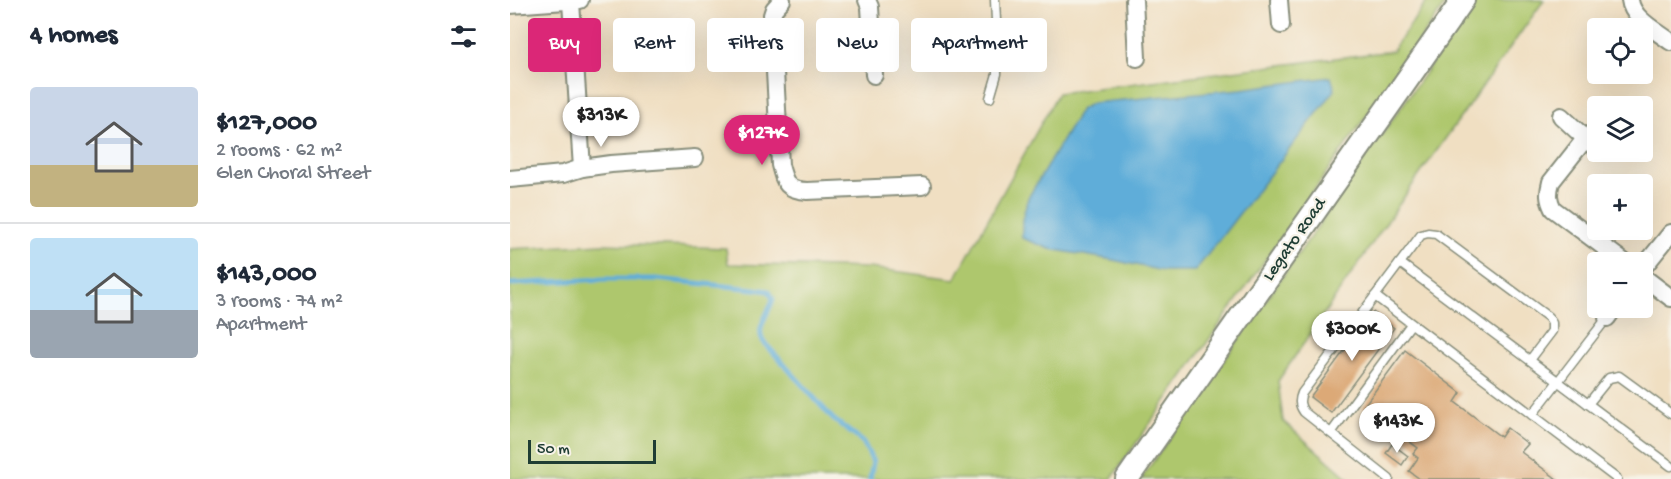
<!DOCTYPE html>
<html lang="en">
<head>
<meta charset="utf-8">
<style>
	body { margin:0; font-family:"Gochi Hand",sans-serif; background:#f6f6f7; color:#1f2937; height:100vh; display:flex; flex-direction:column; font-size:22px; white-space:nowrap }
	* { box-sizing:border-box; margin:0 }
	p { font-size:20px; color:#747a83 }
	.icon { flex:none; width:33px; height:33px; fill:none; stroke:currentColor; stroke-width:2; stroke-linecap:round; stroke-linejoin:round }
	.map { position:relative; flex:1; overflow:hidden }
	.sheet { display:flex; flex-direction:column; background:#fff; width:510px }
	.sheet>* { flex:none }
	.banner { position:absolute; left:18px; top:18px; width:570px; height:54px; display:flex; gap:12px }
	.buttons { position:absolute; left:1077px; top:18px; display:grid; gap:12px }
	.buttons a { display:grid; place-items:center; width:66px; height:66px; border-radius:6px; background:#fff; box-shadow:0 6px 24px #0002; font-size:30px }
	.scale { position:absolute; left:18px; bottom:15px; width:128px; box-sizing:border-box; padding-left:6px; border:3px solid #1f3d34; border-top:0; font-size:16px; line-height:21px; white-space:nowrap; color:#1f3d34; -webkit-text-stroke:4px #f7f3e8; paint-order:stroke }
	.price { position:absolute; translate:-50% -51px; padding:0 14px; border-radius:21px; background:#fff; color:#222; font-size:20px; line-height:39px; filter:drop-shadow(0 2px 3px #0008) }
	.price::after { content:''; position:absolute; left:50%; top:36px; width:18px; height:14px; margin-left:-9px; background:inherit; clip-path:polygon(0 0,100% 0,50% 100%) }
	.price.on { background:#db2777; color:#fff }
	ul { padding:0; list-style:none }
	li { display:flex; align-items:center; gap:18px; height:150px; padding:0 30px }
	li+li { border-top:2px solid #e0e1e3 }
	li span { display:grid; place-items:center; flex:none; width:168px; height:120px; border-radius:6px; color:#555 }
	li>.icon { margin-inline-start:auto }
	span .icon { width:72px; height:72px; fill:#fffc; stroke-width:1 }
	li b { font-size:26px }
	h2 { display:flex; justify-content:space-between; align-items:center; height:72px; padding:0 30px; font-size:26px }
	.chip { padding:0 21px; border-radius:6px; background:#fff; box-shadow:0 6px 24px #0002; font-size:21px; line-height:54px }
	.chip.on { background:#db2777; color:#fff }
	main { display:flex; flex:1; min-height:0 }
	.map>svg:first-child { display:block }
</style>
</head>
<body>
<main>
<section class="sheet">
<h2>4 homes<svg class="icon" aria-label="filters" viewBox="0 0 24 24"><path d="M4 7h16M4 17h16"/><circle cx="9" cy="7" r="2"/><circle cx="15" cy="17" r="2"/></svg></h2>
<ul>
<li><span style="background:linear-gradient(#c9d6e8 65%,#c2b280 0)"><svg class="icon" aria-label="home" viewBox="0 0 24 24"><path d="M3 11l9-7 9 7M6 9v11h12V9"/></svg></span><div><b>$127,000</b><p>2 rooms · 62 m²</p><p>Glen Choral Street</p></div></li>
<li><span style="background:linear-gradient(#bfe0f5 60%,#9aa5b1 0)"><svg class="icon" aria-label="home" viewBox="0 0 24 24"><path d="M3 11l9-7 9 7M6 9v11h12V9"/></svg></span><div><b>$143,000</b><p>3 rooms · 74 m²</p><p>Apartment</p></div></li>
</ul>
</section>
<div class="map">
<svg width="1161" height="479" viewBox="0 0 1161 479">
	<rect width="100%" height="100%" fill="#f7f3e8"/>
	<filter id="ink" filterUnits="userSpaceOnUse"><feTurbulence type="fractalNoise" baseFrequency=".0167" numOctaves="2"/><feDisplacementMap in="SourceGraphic" scale="12" xChannelSelector="R" yChannelSelector="G"/><feConvolveMatrix kernelMatrix="1 2 1 2 8 2 1 2 1" color-interpolation-filters="sRGB"/></filter>
	<filter id="wash" filterUnits="userSpaceOnUse"><feTurbulence type="fractalNoise" baseFrequency=".008" numOctaves="4" result="noise"/><feDisplacementMap in="SourceGraphic" scale="24" xChannelSelector="R" yChannelSelector="G"/><feGaussianBlur stdDeviation="1.35" result="paint"/><feColorMatrix in="noise" values="0 0 0 0 0 0 0 0 0 0 0 0 0 0 0 0 0 1.4 0 .05"/><feComposite in="paint" operator="in"/></filter>
	<g filter="url(#wash)">
		<rect width="100%" height="100%" fill="#f0dfc2"/>
		<g fill="#aec76d" stroke="#668250" stroke-width="1.5">
			<polygon points="918,0 938,0 601,479 0,479 0,249 93,244 216,248 218,264 359,268 445,279 548,93 882,51"/>
			<polygon points="966,0 1034,0 903,184 768,381 773,421 839,479 631,479"/>
		</g>
		<polygon fill="#5fadd9" stroke="#3f7586" stroke-width="1.5" points="821,77 825,90 685,271 653,271 603,260 540,249 512,238 512,220 518,198 571,109 582,103 731,89"/>
		<g fill="none" stroke-linecap="round" stroke-linejoin="round">
			<path stroke="#5fadd9" stroke-width="5" d="M0,284L94,279H146L245,289L259,291L263,299C259,313 245,328 253,341L323,419L353,442L363,462L360,479"/>
		</g>
		<g id="blocks">
			<g fill="#dca977">
				<polygon points="863,312 884,328 821,413 800,397"/>
				<polygon points="895,350 951,393 945,402 991,437 997,428 1018,444 1011,452 1047,479 910,479 899,471 908,458 903,454 908,448 853,407"/>
				<polygon points="882,444 898,456 892,465 876,453"/>
			</g>
		</g>
	</g>
	<g filter="url(#ink)">
		<use href="#blocks" fill-opacity="0" stroke="#888e7b" stroke-width="1.5"/>
		<g fill="none" stroke-linecap="round" stroke-linejoin="round">
			<g stroke="#888e7b" stroke-width="11">
				<g id="lane">
					<polyline points="480,98 487,74 487,41 485,0"/>
					<polyline points="890,263 1161,466"/>
					<polyline points="865,296 1107,479"/>
					<polyline points="1078,404 1099,378 1109,376 1161,414"/>
					<polyline points="1022,415 1097,318"/>
					<polyline points="821,433 901,324"/>
					<path d="M879,479L794,412C789,405 789,400 792,393L911,235L918,233L926,234L1038,317L1042,323V331L1020,360"/>
				</g>
			</g>
			<g stroke="#888e7b" stroke-width="20">
				<g id="street">
					<path d="M272,0L264,9L262,15L270,165C275,184 277,190 297,191L412,186"/>
					<polyline points="357,0 360,7 364,75"/>
					<polyline points="624,0 627,58"/>
					<polyline points="769,0 771,25"/>
					<path d="M1120,0C1122,19 1147,31 1161,42"/>
					<polyline points="61,2 72,168"/>
					<polyline points="0,5 70,0"/>
					<polyline points="1051,116 1088,150"/>
					<path d="M1075,139L1041,182C1038,193 1038,199 1043,209L1114,262"/>
					<polyline points="0,179 53,174 72,168 101,164 185,158"/>
					<polyline points="1132,269 1161,233"/>
					<polyline points="1132,276 1161,298"/>
					<polyline points="1097,318 1104,308"/>
				</g>
			</g>
			<g stroke="#888e7b" stroke-width="26">
				<polyline id="secondary" points="617,479 953,0"/>
			</g>
			<use href="#lane" stroke="#fff" stroke-width="8"/>
			<use href="#street" stroke="#fff" stroke-width="16"/>
			<use href="#secondary" stroke="#fff" stroke-width="22"/>
		</g>
	</g>
	<g text-anchor="middle" dominant-baseline="central" stroke-width="4.5" stroke-linejoin="round" paint-order="stroke">
		<g font-size="18" fill="#1f3d34" stroke="#f7f3e8">
			<text transform="translate(785 240) rotate(-55)">Legato Road</text>
		</g>
	</g>
</svg>
<div class="buttons">
<a><svg class="icon" aria-label="locate" viewBox="0 0 24 24"><circle cx="12" cy="12" r="6"/><path d="M12 2v4M12 18v4M2 12h4M18 12h4"/></svg></a>
<a><svg class="icon" aria-label="layers" viewBox="0 0 24 24"><path d="M12 4l9 5-9 5-9-5zM3 14l9 5 9-5"/></svg></a>
<a>+</a>
<a>−</a>
</div>
<div class="scale">50 m</div>
<b class="price" style="left:91px;top:148px">$313K</b>
<b class="price on" style="left:252px;top:166px">$127K</b>
<b class="price" style="left:842px;top:362px">$300K</b>
<b class="price" style="left:887px;top:454px">$143K</b>
<div class="banner">
<a class="chip on">Buy</a>
<a class="chip">Rent</a>
<a class="chip">Filters</a>
<a class="chip">New</a>
<a class="chip">Apartment</a>
</div>
</div>
</main>
</body>
</html>
